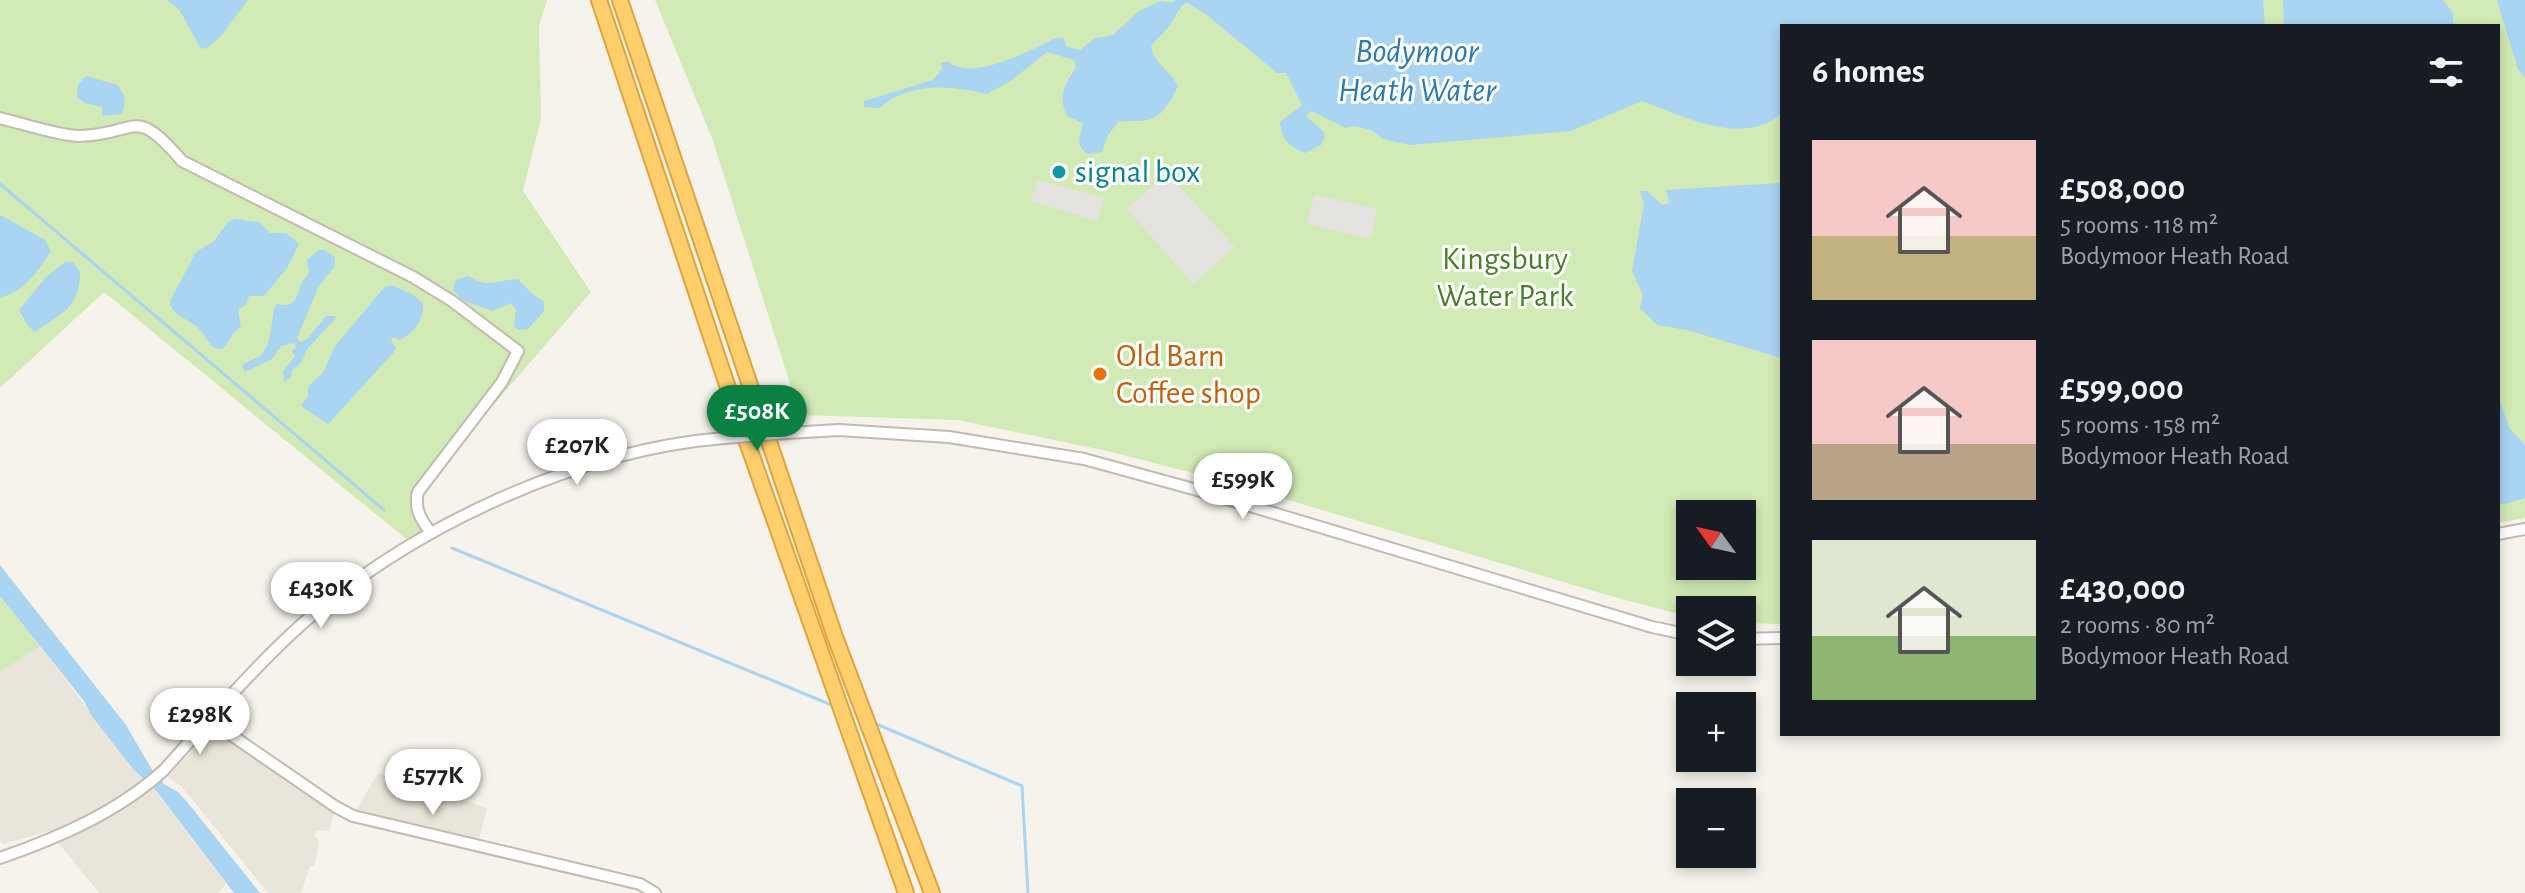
<!DOCTYPE html>
<html lang="en">
<head>
<meta charset="utf-8">
<style>
	body { margin:0; font-family:"Alegreya Sans",sans-serif; background:#20242c; color:#f1f3f6; height:100vh; display:flex; flex-direction:column; font-size:30px; white-space:nowrap }
	* { box-sizing:border-box; margin:0 }
	p { font-size:26px; color:#9ea1a6 }
	.icon { flex:none; width:44px; height:44px; fill:none; stroke:currentColor; stroke-width:2; stroke-linecap:round; stroke-linejoin:round }
	.map { position:relative; flex:1; overflow:hidden }
	.drawer { position:absolute; left:1780px; top:24px; width:720px; height:712px; display:flex; flex-direction:column; background:#171b24; border-radius:0px; box-shadow:0 4px 12px #0003 }
	.drawer>* { flex:none }
	.needle { width:52px; rotate:303deg }
	.fabs { position:absolute; left:1676px; top:500px; display:grid; gap:16px }
	.fabs a { display:grid; place-items:center; width:80px; height:80px; border-radius:0px; background:#171b24; box-shadow:0 4px 12px #0003; font-size:40px }
	.price { position:absolute; translate:-50% -68px; padding:0 18px; border-radius:28px; background:#fff; color:#222; font-size:26px; line-height:52px; filter:drop-shadow(0 2px 4px #0008) }
	.price::after { content:''; position:absolute; left:50%; top:48px; width:24px; height:18px; margin-left:-12px; background:inherit; clip-path:polygon(0 0,100% 0,50% 100%) }
	.price.on { background:#0b8043; color:#fff }
	ul { padding:0; list-style:none }
	li { display:flex; align-items:center; gap:24px; height:200px; padding:0 32px }
	li span { display:grid; place-items:center; flex:none; width:224px; height:160px; border-radius:0px; color:#555 }
	li>.icon { margin-inline-start:auto }
	span .icon { width:96px; height:96px; fill:#fffc; stroke-width:1 }
	li b { font-size:34px }
	h2 { display:flex; justify-content:space-between; align-items:center; height:96px; padding:0 32px; font-size:34px }
	.map>svg:first-child { display:block }
</style>
</head>
<body>
<div class="map">
<svg width="2525" height="893" viewBox="0 0 2525 893">
	<rect width="100%" height="100%" fill="#f6f3ec"/>
	<g fill="#eae5da">
		<polygon points="40,646 134,770 156,792 226,883 219,893 99,893 49,831 3,844 0,841 0,672"/>
		<polygon points="212,733 222,735 334,814 329,831 316,830 315,837 318,838 319,844 314,866 310,866 301,893 268,893 182,787 168,777 207,734"/>
		<polygon points="378,773 487,808 478,844 353,816"/>
	</g>
	<g fill="#d2eab5" fill-rule="evenodd">
		<polygon points="0,0 547,0 539,26 541,118 523,191 591,292 418,492 415,503 431,533 411,543 104,292 0,388"/>
		<path d="M655,0H2525V518L2498,523V26H1782V624L1742,623V610H1690V617L1607,595L1228,482L1107,451L958,420L800,415L712,138ZM1690,514H1742V566H1690Z"/>
		<polygon points="0,596 40,646 0,672"/>
	</g>
	<g fill="#e5e3e0">
		<polygon points="1167,173 1235,247 1193,284 1127,209"/>
		<polygon points="1038,180 1104,198 1097,221 1031,201"/>
		<polygon points="1314,195 1377,209 1371,239 1307,224"/>
	</g>
	<g fill="#a9d4f2">
		<polygon points="167,0 247,0 247,1 221,36 206,49 200,47 179,9"/>
		<path d="M1176,0H2263L2265,26H1782V113C1744,148 1683,116 1642,101L1571,131L1409,145L1383,139L1371,130L1354,126L1346,128L1311,111L1306,116L1323,131L1325,136L1321,145L1305,153C1289,146 1282,140 1280,122L1302,105L1286,73H1277L1207,15L1186,2C1178,9 1176,16 1170,25C1165,33 1157,38 1151,46C1153,63 1171,71 1178,86C1161,120 1155,122 1119,121L1108,135L1102,152L1087,154C1074,143 1081,137 1083,123L1067,116C1058,96 1064,85 1076,68L1074,60L1047,52L1012,80L987,94C949,85 910,82 879,108L864,107V101L933,80L942,69L941,63L947,61C974,83 1029,50 1056,38H1063L1067,47L1080,50L1095,38L1113,35L1139,11L1161,1L1172,3Z"/>
		<polygon points="2283,0 2443,0 2453,13 2453,21 2456,26 2284,26"/>
		<polygon points="2497,0 2525,0 2525,78 2518,69"/>
		<path d="M86,76L118,85C125,96 127,102 121,114L102,116V107L85,103L77,97L78,85Z"/>
		<polygon points="1782,183 1782,358 1687,330 1657,325 1640,308 1643,295 1632,271 1644,204 1640,191 1647,191 1662,205 1669,203 1666,190"/>
		<path d="M0,215L45,240L51,251C37,272 26,290 2,297L0,296Z"/>
		<path d="M235,219L259,222L270,233H286L299,244L287,268L264,296H249L246,305L238,309L241,327C229,334 231,342 222,349L214,348C207,342 204,333 197,327C186,317 172,317 170,301L196,252L214,241L228,222Z"/>
		<path d="M319,250H325L335,257L334,267L319,286L297,338L300,342L307,339L326,316H335L336,318L308,348L301,363L292,370L291,377L284,382L283,371L295,356L292,351L296,347L294,343L281,346L272,359L245,372L242,366C248,360 254,360 260,356C272,346 271,322 274,309L277,304C296,308 295,299 301,285C302,281 306,277 309,273L307,260Z"/>
		<path d="M65,262H73L80,272C80,308 61,313 35,332L29,327L19,310L46,277Z"/>
		<path d="M468,276C488,289 497,280 518,279L531,293L544,302V311L528,329L519,330L514,327L516,310L511,303L493,311L462,300L453,290L456,280Z"/>
		<path d="M391,285L412,294L423,303C424,320 414,334 399,340L393,337L391,341L396,347L394,352L328,424L301,406L308,396V387L323,373L335,346L384,288Z"/>
		<polygon points="2498,396 2510,429 2525,445 2525,498 2506,504 2498,503"/>
		<polygon points="0,565 126,725 151,768 164,784 178,792 188,803 260,893 234,893 157,792 134,770 91,715 84,701 0,596"/>
	</g>
	<g fill="none" stroke-linecap="round" stroke-linejoin="round">
		<g stroke="#a9d4f2" stroke-width="3">
			<polyline points="0,184 384,510"/>
			<polyline points="452,548 834,706"/>
			<polyline points="874,723 1022,786 1028,893"/>
		</g>
		<g stroke="#c2bbae" stroke-width="14">
			<g id="minor">
				<path d="M0,118C21,123 59,136 79,136C138,135 133,103 182,161L413,277L452,301L518,351L502,382L418,492C414,509 421,520 431,533"/>
				<polyline points="787,433 839,430 949,437 1084,459 1197,490 1652,627 1690,635"/>
				<polyline points="2498,534 2525,529"/>
				<polyline points="1742,639 1782,638"/>
				<polyline points="208,719 336,807 353,816 640,884 655,893"/>
				<path d="M0,858C58,838 118,812 164,770C209,720 252,669 302,624C411,527 577,450 724,438"/>
			</g>
		</g>
		<g stroke="#e0a43c" stroke-width="18">
			<g id="highway">
				<polyline points="599,0 730,394 906,893"/>
				<polyline points="620,0 835,637 932,893"/>
			</g>
		</g>
		<use href="#minor" stroke="#fff" stroke-width="10"/>
		<use href="#highway" stroke="#ffcf6e" stroke-width="14"/>
		<g stroke="#c2bbae" stroke-width="14" stroke-linecap="butt">
			<polyline id="minor-bridge" points="724,438 787,433"/>
		</g>
		<use href="#minor-bridge" stroke="#fff" stroke-width="10"/>
	</g>
	<circle fill="#0f9aa8" stroke="#fff" stroke-width="3" cx="1059" cy="172" r="8"/>
	<circle fill="#e8710a" stroke="#fff" stroke-width="3" cx="1100" cy="374" r="8"/>
	<g text-anchor="middle" dominant-baseline="central" stroke-width="6" stroke-linejoin="round" paint-order="stroke">
		<g font-size="32" fill="#0d838f" stroke="#fff" text-anchor="start">
			<text x="1075" y="172">signal box</text>
		</g>
		<g font-size="32" fill="#4a7f2a" stroke="#fff">
			<text x="1505" y="259">Kingsbury<tspan x="1505" dy="37">Water Park</tspan></text>
		</g>
		<g font-size="32" fill="#c56008" stroke="#fff" text-anchor="start">
			<text x="1116" y="356">Old Barn<tspan x="1116" dy="37">Coffee shop</tspan></text>
		</g>
		<g font-size="34" font-style="italic" fill="#2e7ab2" stroke="#fff">
			<text x="1417" y="52">Bodymoor<tspan x="1417" dy="39">Heath Water</tspan></text>
		</g>
	</g>
</svg>
<div class="fabs">
<a><svg class="needle" viewBox="-14 -14 28 28"><path d="M0-13l5 13h-10z" fill="#e53935"/><path d="M0 13l5-13h-10z" fill="#9ea1a6"/></svg></a>
<a><svg class="icon" aria-label="layers" viewBox="0 0 24 24"><path d="M12 4l9 5-9 5-9-5zM3 14l9 5 9-5"/></svg></a>
<a>+</a>
<a>−</a>
</div>
<b class="price on" style="left:757px;top:453px">£508K</b>
<b class="price" style="left:577px;top:487px">£207K</b>
<b class="price" style="left:1243px;top:521px">£599K</b>
<b class="price" style="left:321px;top:630px">£430K</b>
<b class="price" style="left:200px;top:756px">£298K</b>
<b class="price" style="left:433px;top:817px">£577K</b>
<section class="drawer">
<h2>6 homes<svg class="icon" aria-label="filters" viewBox="0 0 24 24"><path d="M4 7h16M4 17h16"/><circle cx="9" cy="7" r="2"/><circle cx="15" cy="17" r="2"/></svg></h2>
<ul>
<li><span style="background:linear-gradient(#f6c9c9 60%,#c2b280 0)"><svg class="icon" aria-label="home" viewBox="0 0 24 24"><path d="M3 11l9-7 9 7M6 9v11h12V9"/></svg></span><div><b>£508,000</b><p>5 rooms · 118 m²</p><p>Bodymoor Heath Road</p></div></li>
<li><span style="background:linear-gradient(#f6c9c9 65%,#b9a48a 0)"><svg class="icon" aria-label="home" viewBox="0 0 24 24"><path d="M3 11l9-7 9 7M6 9v11h12V9"/></svg></span><div><b>£599,000</b><p>5 rooms · 158 m²</p><p>Bodymoor Heath Road</p></div></li>
<li><span style="background:linear-gradient(#dfe7d0 60%,#8fb573 0)"><svg class="icon" aria-label="home" viewBox="0 0 24 24"><path d="M3 11l9-7 9 7M6 9v11h12V9"/></svg></span><div><b>£430,000</b><p>2 rooms · 80 m²</p><p>Bodymoor Heath Road</p></div></li>
</ul>
</section>
</div>
</body>
</html>
